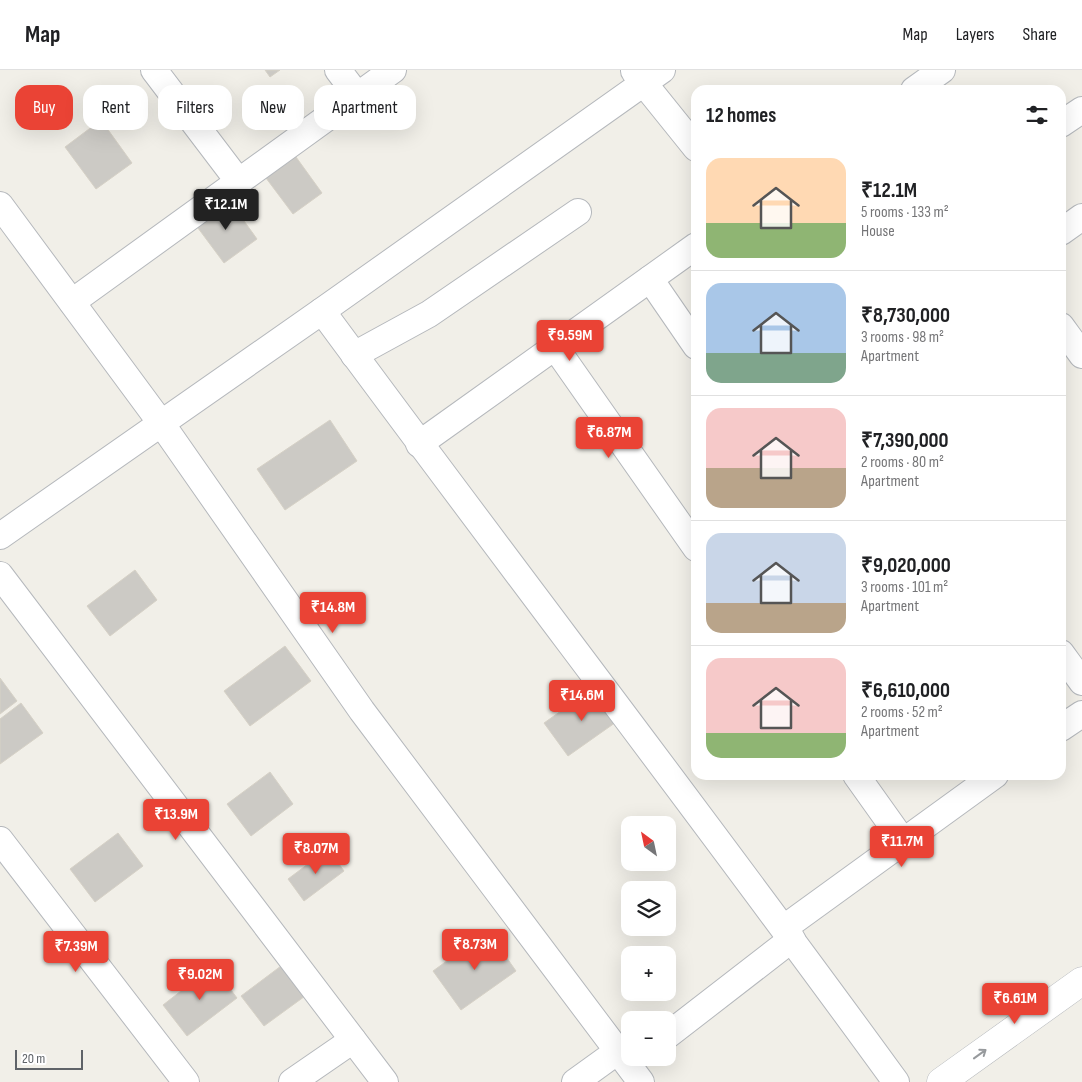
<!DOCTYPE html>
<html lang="en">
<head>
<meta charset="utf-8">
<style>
	body { margin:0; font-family:"Sofia Sans Condensed",sans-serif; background:#f2f2f2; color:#202124; height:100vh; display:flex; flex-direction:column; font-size:19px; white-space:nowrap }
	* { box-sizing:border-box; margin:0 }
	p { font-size:16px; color:#757577 }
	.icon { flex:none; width:28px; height:28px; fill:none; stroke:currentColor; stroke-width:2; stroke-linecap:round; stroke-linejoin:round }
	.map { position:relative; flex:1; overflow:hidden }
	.sheet { position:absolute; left:691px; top:15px; width:375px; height:695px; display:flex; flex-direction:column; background:#fff; border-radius:15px; box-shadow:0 5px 20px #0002 }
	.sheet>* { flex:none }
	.guide { position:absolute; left:15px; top:15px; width:475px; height:45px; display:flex; gap:10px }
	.needle { width:32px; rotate:327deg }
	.fabs { position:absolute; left:621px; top:746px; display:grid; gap:10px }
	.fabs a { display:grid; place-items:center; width:55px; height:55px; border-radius:10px; background:#fff; box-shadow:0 5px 20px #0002; font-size:25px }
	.scale { position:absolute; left:15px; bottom:12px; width:68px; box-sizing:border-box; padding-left:5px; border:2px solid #5f6368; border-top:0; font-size:14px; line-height:18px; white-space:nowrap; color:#5f6368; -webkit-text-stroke:4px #fff; paint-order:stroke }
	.price { position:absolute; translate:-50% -42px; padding:0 11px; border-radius:5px; background:#ea4335; color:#fff; font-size:16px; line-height:32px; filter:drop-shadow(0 1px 2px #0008) }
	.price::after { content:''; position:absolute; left:50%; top:30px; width:15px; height:11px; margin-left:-8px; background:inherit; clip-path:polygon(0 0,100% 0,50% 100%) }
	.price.selected { background:#222; color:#fff }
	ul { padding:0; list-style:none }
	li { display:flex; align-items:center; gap:15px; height:125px; padding:0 15px }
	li+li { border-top:1px solid #e0e0e0 }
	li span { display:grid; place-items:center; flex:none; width:140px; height:100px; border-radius:15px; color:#555 }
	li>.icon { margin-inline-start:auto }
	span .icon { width:60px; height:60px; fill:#fffc; stroke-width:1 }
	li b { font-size:21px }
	h2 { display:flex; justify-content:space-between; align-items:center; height:60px; padding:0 15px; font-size:21px }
	.chip { padding:0 18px; border-radius:15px; background:#fff; box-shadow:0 5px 20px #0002; font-size:18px; line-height:45px }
	.chip.selected { background:#ea4335; color:#fff }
	header { display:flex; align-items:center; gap:30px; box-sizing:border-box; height:70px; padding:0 25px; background:#fff; border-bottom:1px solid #e0e0e0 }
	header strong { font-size:24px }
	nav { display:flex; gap:28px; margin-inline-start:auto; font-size:18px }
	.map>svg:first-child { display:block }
</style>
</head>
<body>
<header>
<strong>Map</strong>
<nav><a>Map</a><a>Layers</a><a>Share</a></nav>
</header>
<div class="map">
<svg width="1082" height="1012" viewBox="0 0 1082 1012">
	<rect width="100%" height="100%" fill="#f1efe8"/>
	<g fill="#cccac5" stroke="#d6d1c6">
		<polygon points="265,0 280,0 270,7"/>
		<polygon points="101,50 132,93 96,119 65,77"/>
		<polygon points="296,87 322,123 293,144 266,108"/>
		<polygon points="229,130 257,169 224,193 195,154"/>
		<polygon points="330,350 357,391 285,440 257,399"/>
		<polygon points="135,500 157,530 110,566 87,536"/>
		<polygon points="285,576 311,611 250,656 224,621"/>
		<polygon points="0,608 17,631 0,644"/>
		<polygon points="595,617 619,650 568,686 544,653"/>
		<polygon points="21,633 43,663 0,694 0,649"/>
		<polygon points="270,702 293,734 251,766 227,734"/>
		<polygon points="118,763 143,796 95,832 70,799"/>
		<polygon points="328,779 344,801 304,831 288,809"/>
		<polygon points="488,861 516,901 461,940 433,901"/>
		<polygon points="289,890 312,921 264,956 241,926"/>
		<polygon points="213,896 237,928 187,966 163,935"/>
	</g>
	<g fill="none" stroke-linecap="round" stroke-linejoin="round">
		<g stroke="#b5b8bc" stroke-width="28">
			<g id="minor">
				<polyline points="154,0 239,112"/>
				<polyline points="338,0 357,25"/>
				<polyline points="634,1 696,78"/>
				<polyline points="914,20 942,0"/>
				<polyline points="1061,54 1082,40"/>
				<polyline points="0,135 161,353 362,641 641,1012"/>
				<polyline points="1061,162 1082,147"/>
				<polyline points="650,209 696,276"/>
				<polyline points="72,232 393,0"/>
				<path d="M322,241C512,499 708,753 896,1012"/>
				<polyline points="1061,256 1082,285"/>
				<polyline points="555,277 696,478"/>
				<polyline points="354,285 429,244 578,142"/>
				<polyline points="419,374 696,176"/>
				<polyline points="0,466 322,241 662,0"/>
				<polyline points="0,505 385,1012"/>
				<polyline points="1061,583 1082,612"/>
				<polyline points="1061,658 1082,644"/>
				<polyline points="856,705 903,771"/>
				<polyline points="0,770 186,1012"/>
				<polyline points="784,858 995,705"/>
				<polyline points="668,965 792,869"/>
				<polyline points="292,1012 353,970"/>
				<polyline points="575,1012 618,981"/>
			</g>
		</g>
		<g stroke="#b5b8bc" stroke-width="29">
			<polyline id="tertiary" points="941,1012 1082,911"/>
		</g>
		<use href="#minor" stroke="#fff" stroke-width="26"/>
		<use href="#tertiary" stroke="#fff" stroke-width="28"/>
	</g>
	<defs><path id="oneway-shaft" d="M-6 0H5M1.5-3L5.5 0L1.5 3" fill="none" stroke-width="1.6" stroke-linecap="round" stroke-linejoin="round" transform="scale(1.25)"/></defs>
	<use stroke="#979a9d" href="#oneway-shaft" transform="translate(980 984) rotate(-36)"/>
</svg>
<div class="fabs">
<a><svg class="needle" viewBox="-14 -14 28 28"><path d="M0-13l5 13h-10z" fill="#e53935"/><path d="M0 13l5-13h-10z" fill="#757577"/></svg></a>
<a><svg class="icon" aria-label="layers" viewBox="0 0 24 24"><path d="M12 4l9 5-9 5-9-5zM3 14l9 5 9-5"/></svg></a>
<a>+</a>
<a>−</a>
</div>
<div class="scale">20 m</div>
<b class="price selected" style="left:226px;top:161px">₹12.1M</b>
<b class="price" style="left:570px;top:292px">₹9.59M</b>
<b class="price" style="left:609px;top:389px">₹6.87M</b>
<b class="price" style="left:333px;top:564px">₹14.8M</b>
<b class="price" style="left:582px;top:652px">₹14.6M</b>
<b class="price" style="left:176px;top:771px">₹13.9M</b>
<b class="price" style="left:902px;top:798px">₹11.7M</b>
<b class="price" style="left:316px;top:805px">₹8.07M</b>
<b class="price" style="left:475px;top:901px">₹8.73M</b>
<b class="price" style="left:76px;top:903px">₹7.39M</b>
<b class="price" style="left:200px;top:931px">₹9.02M</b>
<b class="price" style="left:1015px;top:955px">₹6.61M</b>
<div class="guide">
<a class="chip selected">Buy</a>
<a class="chip">Rent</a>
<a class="chip">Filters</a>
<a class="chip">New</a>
<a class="chip">Apartment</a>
</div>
<section class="sheet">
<h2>12 homes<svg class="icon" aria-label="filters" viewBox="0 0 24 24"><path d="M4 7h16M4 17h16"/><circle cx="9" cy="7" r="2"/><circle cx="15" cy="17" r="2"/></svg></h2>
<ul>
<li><span style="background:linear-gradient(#ffd9b3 65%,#8fb573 0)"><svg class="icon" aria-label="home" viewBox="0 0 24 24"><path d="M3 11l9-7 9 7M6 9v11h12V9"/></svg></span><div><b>₹12.1M</b><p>5 rooms · 133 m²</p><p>House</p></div></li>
<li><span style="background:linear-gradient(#a9c7e8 70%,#7fa58c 0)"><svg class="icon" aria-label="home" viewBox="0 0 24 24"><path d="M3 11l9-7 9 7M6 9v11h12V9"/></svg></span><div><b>₹8,730,000</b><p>3 rooms · 98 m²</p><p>Apartment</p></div></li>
<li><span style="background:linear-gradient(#f6c9c9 60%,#b9a48a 0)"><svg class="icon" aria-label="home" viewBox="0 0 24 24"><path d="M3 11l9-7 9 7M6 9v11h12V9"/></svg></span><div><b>₹7,390,000</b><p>2 rooms · 80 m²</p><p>Apartment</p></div></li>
<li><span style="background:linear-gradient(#c9d6e8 70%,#b9a48a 0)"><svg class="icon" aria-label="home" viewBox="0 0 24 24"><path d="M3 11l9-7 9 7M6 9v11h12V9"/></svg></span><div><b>₹9,020,000</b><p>3 rooms · 101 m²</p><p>Apartment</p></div></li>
<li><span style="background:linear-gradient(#f6c9c9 75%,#8fb573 0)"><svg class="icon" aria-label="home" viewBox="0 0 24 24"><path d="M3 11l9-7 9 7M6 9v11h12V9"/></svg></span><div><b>₹6,610,000</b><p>2 rooms · 52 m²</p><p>Apartment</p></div></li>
</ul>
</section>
</div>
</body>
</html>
